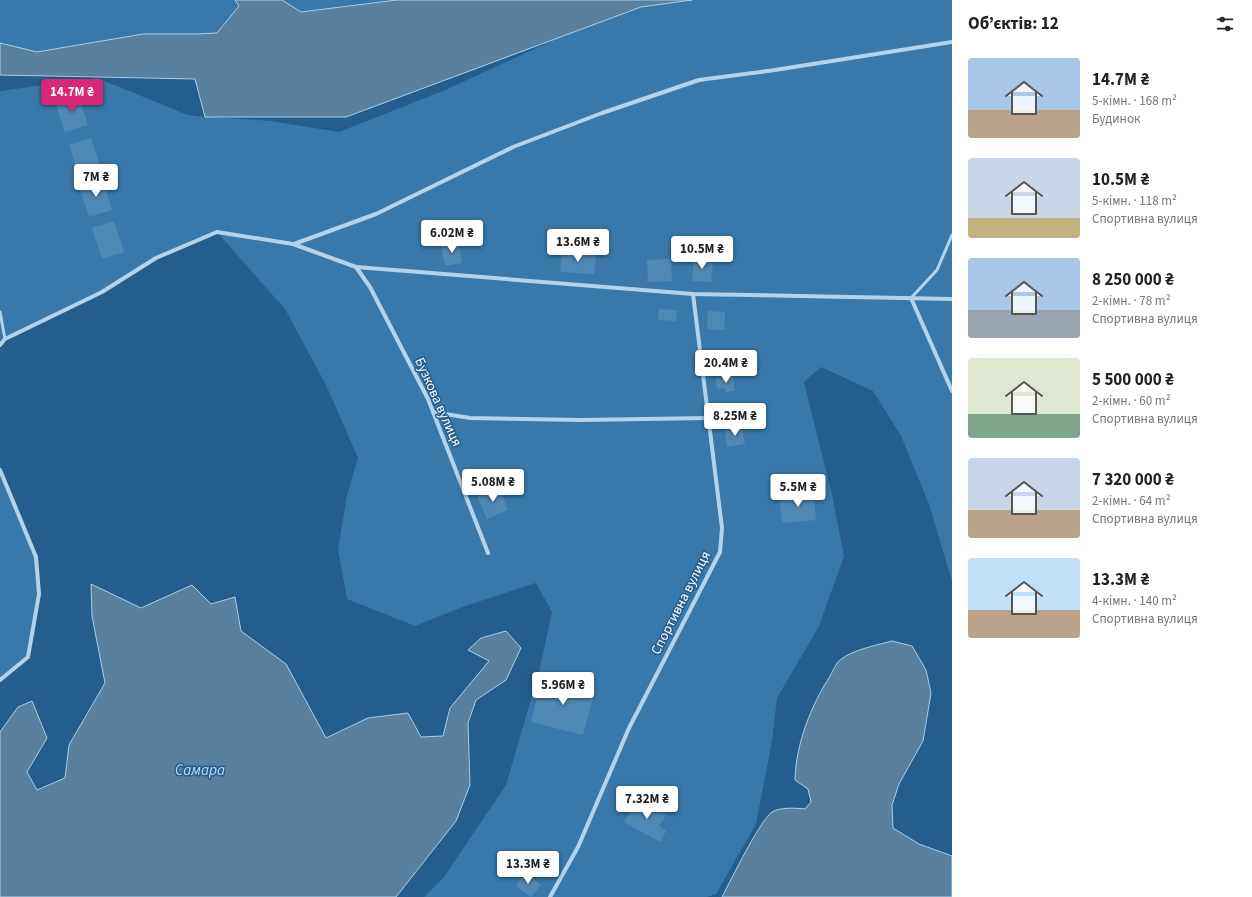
<!DOCTYPE html>
<html lang="uk">
<head>
<meta charset="utf-8">
<style>
	body { margin:0; font-family:"Source Sans 3",sans-serif; background:#f6f6f6; color:#222; height:100vh; display:flex; flex-direction:column; font-size:15px; white-space:nowrap }
	* { box-sizing:border-box; margin:0 }
	p { font-size:13px; color:#767676 }
	.icon { flex:none; width:22px; height:22px; fill:none; stroke:currentColor; stroke-width:2; stroke-linecap:round; stroke-linejoin:round }
	.map { position:relative; flex:1; overflow:hidden }
	.side { display:flex; flex-direction:column; background:#fff; width:300px }
	.side>* { flex:none }
	.price { position:absolute; translate:-50% -34px; padding:0 9px; border-radius:4px; background:#fff; color:#222; font-size:13px; line-height:26px; filter:drop-shadow(0 1px 2px #0008) }
	.price::after { content:''; position:absolute; left:50%; top:24px; width:12px; height:9px; margin-left:-6px; background:inherit; clip-path:polygon(0 0,100% 0,50% 100%) }
	.price.active { background:#db2777; color:#fff }
	ul { padding:0; list-style:none }
	li { display:flex; align-items:center; gap:12px; height:100px; padding:0 16px }
	li span { display:grid; place-items:center; flex:none; width:112px; height:80px; border-radius:4px; color:#555 }
	li>.icon { margin-inline-start:auto }
	span .icon { width:48px; height:48px; fill:#fffc; stroke-width:1 }
	li b { font-size:17px }
	h2 { display:flex; justify-content:space-between; align-items:center; height:48px; padding:0 16px; font-size:17px }
	main { display:flex; flex:1; min-height:0 }
	.map>svg:first-child { display:block }
</style>
</head>
<body>
<main>
<div class="map">
<svg width="952" height="897" viewBox="0 0 952 897">
	<rect width="100%" height="100%" fill="#255e8c"/>
	<g fill="#3978a9" fill-rule="evenodd">
		<path d="M0,0H952V581L929,504L901,436L873,391L821,367L804,382L832,495L844,556L819,626L777,698L772,741L756,824L716,894L707,897H424L444,877L506,785L539,672L552,612L536,583L465,606L415,626L347,599L338,550L347,495L358,458L326,385L285,309L217,232L156,258L102,292L5,339L0,345V91L97,78L188,115L205,117L195,79L0,75ZM586,28L554,40L443,91L339,132L271,121L215,117H346Z"/>
		<polygon points="0,470 36,557 39,594 28,657 0,680"/>
	</g>
	<g fill="#59809f" stroke="#a8cfeb">
		<polygon points="235,0 282,0 301,12 397,0 692,0 641,7 346,117 205,117 195,79 0,75 0,43 37,52 143,34 197,34 217,33 239,6"/>
		<polygon points="91,584 141,608 192,585 211,604 235,597 241,631 286,664 326,738 368,718 408,713 421,737 443,736 450,708 489,661 468,650 481,638 506,631 521,648 506,680 476,700 468,723 470,785 456,821 396,897 0,897 0,732 18,707 32,701 47,738 27,772 37,790 65,778 69,745 105,683 92,616"/>
		<path d="M892,641L912,646L926,670L931,693L923,741L899,784L892,805L893,828L919,844L952,856V897H722C731,880 759,822 772,812C780,807 796,808 805,809L811,802L808,789L795,780C796,743 811,706 830,676C833,671 836,663 840,660C852,650 877,645 892,641Z"/>
	</g>
	<g fill="#5189b5">
		<polygon points="78,94 88,125 65,132 55,102"/>
		<polygon points="91,138 101,169 79,176 69,145"/>
		<polygon points="102,179 112,210 89,217 79,187"/>
		<polygon points="114,221 124,252 102,259 92,228"/>
		<polygon points="458,242 462,263 445,266 441,246"/>
		<polygon points="562,252 596,255 594,274 560,272"/>
		<polygon points="694,258 713,260 711,282 692,281"/>
		<polygon points="671,259 672,281 648,282 647,260"/>
		<polygon points="659,309 677,310 676,321 658,320"/>
		<polygon points="708,311 725,312 724,330 707,329"/>
		<polygon points="733,376 735,391 725,392 725,388 717,389 716,378"/>
		<polygon points="742,427 745,444 727,447 725,430"/>
		<polygon points="499,487 508,510 487,519 477,496"/>
		<polygon points="814,493 816,520 782,523 779,496"/>
		<polygon points="542,677 595,691 583,735 531,722"/>
		<polygon points="638,799 666,815 659,826 666,831 660,842 624,822"/>
		<polygon points="525,873 541,885 531,897 516,886"/>
	</g>
	<g fill="none" stroke-linecap="round" stroke-linejoin="round">
		<g stroke="#b4d3ea" stroke-width="3">
			<polyline points="911,298 937,270 952,235"/>
			<polyline points="0,312 5,339"/>
		</g>
		<g stroke="#b4d3ea" stroke-width="4">
			<polyline points="294,244 376,214 513,147 602,113 699,80 775,70 952,42"/>
			<polyline points="356,267 370,287 428,399 488,553"/>
			<polyline points="911,298 952,391"/>
			<polyline points="0,345 5,339 102,292 156,258 217,232 293,244 356,267 693,294 952,299"/>
			<polyline points="433,412 470,418 581,420 708,418"/>
			<polyline points="0,470 36,557 39,594 28,657 0,680"/>
			<polyline points="550,897 578,847 629,728 720,552 722,528 693,294"/>
		</g>
	</g>
	<g text-anchor="middle" dominant-baseline="central" stroke-width="3" stroke-linejoin="round" paint-order="stroke">
		<g font-size="14" fill="#fff" stroke="#255e8c">
			<text transform="translate(438 402) rotate(66)">Бузкова вулиця</text>
			<text transform="translate(681 603) rotate(-63)">Спортивна вулиця</text>
		</g>
		<g font-size="15" font-style="italic" fill="#bfdcf2" stroke="#255e8c">
			<text x="200" y="770">Самара</text>
		</g>
	</g>
</svg>
<b class="price active" style="left:72px;top:113px">14.7M ₴</b>
<b class="price" style="left:96px;top:198px">7M ₴</b>
<b class="price" style="left:452px;top:254px">6.02M ₴</b>
<b class="price" style="left:578px;top:263px">13.6M ₴</b>
<b class="price" style="left:702px;top:270px">10.5M ₴</b>
<b class="price" style="left:726px;top:384px">20.4M ₴</b>
<b class="price" style="left:735px;top:437px">8.25M ₴</b>
<b class="price" style="left:493px;top:503px">5.08M ₴</b>
<b class="price" style="left:798px;top:508px">5.5M ₴</b>
<b class="price" style="left:563px;top:706px">5.96M ₴</b>
<b class="price" style="left:647px;top:820px">7.32M ₴</b>
<b class="price" style="left:528px;top:885px">13.3M ₴</b>
</div>
<section class="side">
<h2>Об’єктів: 12<svg class="icon" aria-label="filters" viewBox="0 0 24 24"><path d="M4 7h16M4 17h16"/><circle cx="9" cy="7" r="2"/><circle cx="15" cy="17" r="2"/></svg></h2>
<ul>
<li><span style="background:linear-gradient(#a9c7e8 65%,#b9a48a 0)"><svg class="icon" aria-label="home" viewBox="0 0 24 24"><path d="M3 11l9-7 9 7M6 9v11h12V9"/></svg></span><div><b>14.7M ₴</b><p>5-кімн. · 168 m²</p><p>Будинок</p></div></li>
<li><span style="background:linear-gradient(#c9d6e8 75%,#c2b280 0)"><svg class="icon" aria-label="home" viewBox="0 0 24 24"><path d="M3 11l9-7 9 7M6 9v11h12V9"/></svg></span><div><b>10.5M ₴</b><p>5-кімн. · 118 m²</p><p>Спортивна вулиця</p></div></li>
<li><span style="background:linear-gradient(#a9c7e8 65%,#9aa5b1 0)"><svg class="icon" aria-label="home" viewBox="0 0 24 24"><path d="M3 11l9-7 9 7M6 9v11h12V9"/></svg></span><div><b>8 250 000 ₴</b><p>2-кімн. · 78 m²</p><p>Спортивна вулиця</p></div></li>
<li><span style="background:linear-gradient(#dfe7d0 70%,#7fa58c 0)"><svg class="icon" aria-label="home" viewBox="0 0 24 24"><path d="M3 11l9-7 9 7M6 9v11h12V9"/></svg></span><div><b>5 500 000 ₴</b><p>2-кімн. · 60 m²</p><p>Спортивна вулиця</p></div></li>
<li><span style="background:linear-gradient(#c9d6e8 65%,#b9a48a 0)"><svg class="icon" aria-label="home" viewBox="0 0 24 24"><path d="M3 11l9-7 9 7M6 9v11h12V9"/></svg></span><div><b>7 320 000 ₴</b><p>2-кімн. · 64 m²</p><p>Спортивна вулиця</p></div></li>
<li><span style="background:linear-gradient(#bfe0f5 65%,#b9a48a 0)"><svg class="icon" aria-label="home" viewBox="0 0 24 24"><path d="M3 11l9-7 9 7M6 9v11h12V9"/></svg></span><div><b>13.3M ₴</b><p>4-кімн. · 140 m²</p><p>Спортивна вулиця</p></div></li>
</ul>
</section>
</main>
</body>
</html>
